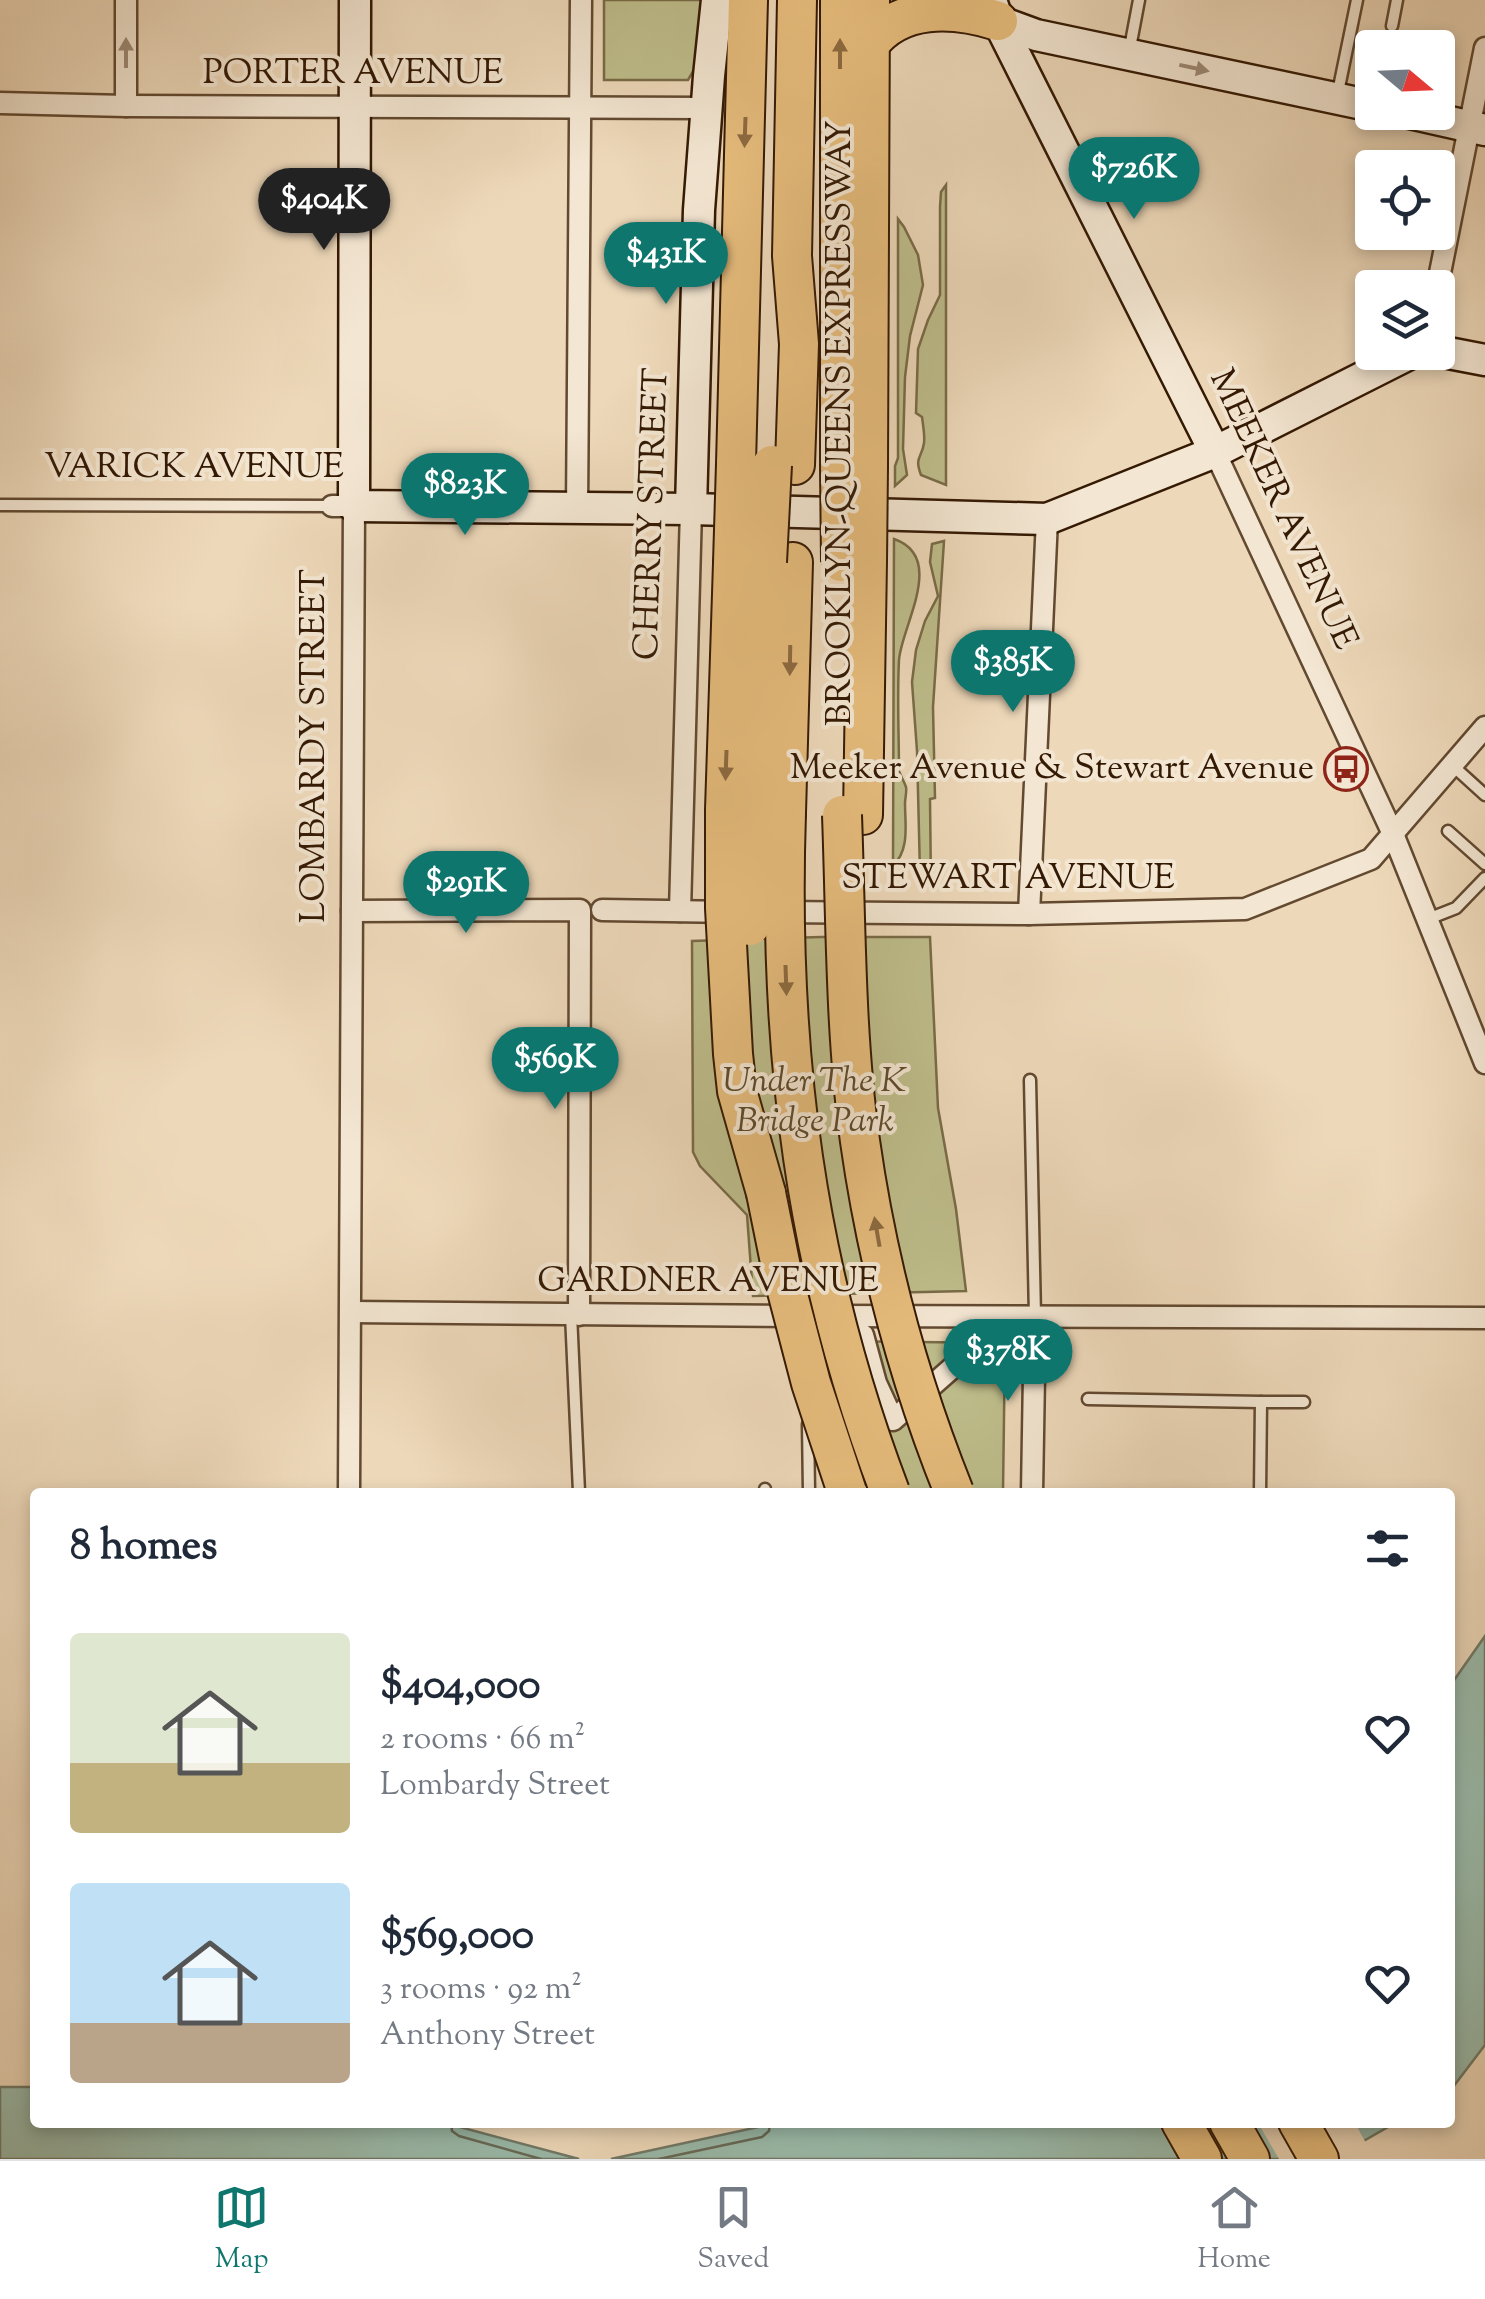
<!DOCTYPE html>
<html lang="en">
<head>
<meta charset="utf-8">
<style>
	body { margin:0; font-family:"Sorts Mill Goudy",serif; background:#f6f6f7; color:#1f2937; height:100vh; display:flex; flex-direction:column; font-size:38px; white-space:nowrap }
	* { box-sizing:border-box; margin:0 }
	p { font-size:32px; color:#747a83 }
	.icon { flex:none; width:55px; height:55px; fill:none; stroke:currentColor; stroke-width:2; stroke-linecap:round; stroke-linejoin:round }
	.map { position:relative; flex:1; overflow:hidden }
	.side { position:absolute; left:30px; top:1488px; width:1425px; height:640px; display:flex; flex-direction:column; background:#fff; border-radius:10px; box-shadow:0 5px 15px #0003 }
	.side>* { flex:none }
	.needle { width:65px; rotate:109deg }
	.tools { position:absolute; left:1355px; top:30px; display:grid; gap:20px }
	.tools a { display:grid; place-items:center; width:100px; height:100px; border-radius:10px; background:#fff; box-shadow:0 5px 15px #0003; font-size:50px }
	.price { position:absolute; translate:-50% -85px; padding:0 22px; border-radius:35px; background:#0f766e; color:#fff; font-size:32px; line-height:65px; filter:drop-shadow(0 2px 5px #0008) }
	.price::after { content:''; position:absolute; left:50%; top:60px; width:30px; height:22px; margin-left:-15px; background:inherit; clip-path:polygon(0 0,100% 0,50% 100%) }
	.price.active { background:#222; color:#fff }
	ul { padding:0; list-style:none }
	li { display:flex; align-items:center; gap:30px; height:250px; padding:0 40px }
	li span { display:grid; place-items:center; flex:none; width:280px; height:200px; border-radius:10px; color:#555 }
	li>.icon { margin-inline-start:auto }
	span .icon { width:120px; height:120px; fill:#fffc; stroke-width:1 }
	li b { font-size:42px }
	h2 { display:flex; justify-content:space-between; align-items:center; height:120px; padding:0 40px; font-size:42px }
	.tab-bar { display:flex; justify-content:space-around; align-items:center; height:140px; border-top:2px solid #e0e1e3; background:#fff; font-size:28px; color:#747a83 }
	.tab-bar a { display:grid; justify-items:center; gap:5px }
	.tab-bar .active { color:#0f766e }
	.map>svg:first-child { display:block }
</style>
</head>
<body>
<div class="map">
<svg width="1485" height="2159" viewBox="0 0 1485 2159">
	<rect width="100%" height="100%" fill="#edd8b9"/>
	<filter id="stains"><feTurbulence type="fractalNoise" baseFrequency=".002" numOctaves="4"/><feColorMatrix values="0 0 0 0 .2 0 0 0 0 .09 0 0 0 0 .02 0 0 0 .5 -.17"/></filter>
	<radialGradient id="worn" r=".72"><stop offset=".6" stop-color="#630" stop-opacity="0"/><stop offset="1" stop-color="#630" stop-opacity=".3"/></radialGradient>
	<g fill="#bebd8b" stroke="#796b47" stroke-width="2.5">
		<polygon points="604,0 702,0 695,68 688,80 604,80"/>
		<path d="M946,185V485L921,475C914,457 922,458 924,443C925,435 923,425 922,417L916,413L918,349L928,320L940,295V207L941,192Z"/>
		<polygon points="898,219 904,227 918,255 923,285 910,336 905,377 903,449 907,475 895,486 895,466 898,458"/>
		<path d="M894,539C947,557 901,627 899,660C897,697 899,735 899,771C901,777 904,781 906,787C907,791 905,799 905,803C905,825 910,849 893,866Z"/>
		<polygon points="944,541 933,707 935,798 930,799 931,888 923,881 920,873 917,751 912,682 916,650 925,621 938,596 930,562 932,544"/>
		<polygon points="821,937 930,937 938,1108 956,1209 966,1291 753,1296 747,1215 700,1166 693,1152 692,941"/>
		<polygon points="829,1341 1005,1343 1003,1492 833,1492"/>
	</g>
	<g fill="#9abbab" stroke="#717a68" stroke-width="2.5">
		<polygon points="1485,1636 1485,2045 1450,2091 1450,1686"/>
		<polygon points="0,2087 35,2087 35,2122 445,2123 579,2159 0,2159"/>
		<polygon points="781,2122 1395,2123 1332,2159 611,2159"/>
	</g>
	<polygon fill="#edd8b9" points="1258,2123 1355,2123 1367,2145 1342,2159 1279,2159"/>
	<g fill="none" stroke-linecap="round" stroke-linejoin="round">
		<g stroke="#676a57" stroke-width="2.5">
			<polyline points="451,2122 452,2131 459,2136 541,2159"/>
			<polyline points="659,2159 762,2137 769,2131 770,2122"/>
		</g>
		<g stroke="#624930" stroke-width="15">
			<g id="lane">
				<polyline points="1392,26 1397,0"/>
				<polyline points="1129,53 1139,0"/>
				<polyline points="1337,97 1357,0"/>
				<polyline points="0,505 332,506"/>
				<polyline points="1452,765 1485,795"/>
				<polyline points="1448,831 1485,864"/>
				<polyline points="1428,919 1456,908 1485,878"/>
				<polyline points="1030,1080 1035,1316"/>
				<polyline points="571,1314 579,1492"/>
				<polyline points="1088,1399 1261,1402"/>
				<polyline points="808,1424 809,1492"/>
				<polyline points="765,1489 765,1492"/>
				<polyline points="1260,1492 1261,1402 1304,1402"/>
			</g>
		</g>
		<g stroke="#624930" stroke-width="25">
			<g id="street">
				<polyline points="0,103 126,106 706,108"/>
				<polyline points="126,106 126,0"/>
				<polyline points="1437,288 1485,48"/>
				<polyline points="1215,452 1393,834 1485,1063"/>
				<polyline points="332,506 354,506 349,1492"/>
				<polyline points="577,509 581,0"/>
				<polyline points="602,910 733,912"/>
				<polyline points="352,911 580,910 579,1315"/>
				<polyline points="680,911 691,509"/>
				<polyline points="777,912 1029,914 1245,909 1371,859 1485,727"/>
				<polyline points="1029,914 1047,519"/>
				<polyline points="351,1312 799,1316"/>
				<polyline points="828,1316 1485,1318"/>
				<polyline points="863,1335 876,1383 893,1420 960,1361"/>
				<polyline points="1032,1492 1035,1317"/>
			</g>
		</g>
		<g stroke="#341903" stroke-width="35">
			<g id="secondary">
				<polyline points="355,0 354,506 691,509 1047,519 1215,452 1413,352"/>
				<polyline points="992,3 998,21 1215,452"/>
				<polyline points="998,21 1036,35 1372,106"/>
				<polyline points="1405,112 1485,130"/>
				<polyline points="1438,351 1485,360"/>
				<polyline points="691,509 699,210 709,76 717,0"/>
			</g>
		</g>
		<g stroke="#341903" stroke-width="42">
			<g id="highway">
				<polyline points="840,0 840,466"/>
				<path d="M869,45C899,4 953,7 998,21"/>
				<polyline points="736,464 748,0"/>
				<polyline points="795,465 799,344 792,256 797,0"/>
				<polyline points="868,466 870,0"/>
				<polyline points="725,810 733,563"/>
				<polyline points="754,811 767,562"/>
				<polyline points="786,813 793,562"/>
				<polyline points="863,815 867,561"/>
				<polyline points="766,1193 782,1272"/>
				<polyline points="1181,2122 1202,2159"/>
				<polyline points="1229,2122 1250,2159"/>
				<polyline points="1298,2122 1319,2159"/>
			</g>
		</g>
		<use href="#lane" stroke="#f3e6d2" stroke-width="10"/>
		<use href="#street" stroke="#f3e6d2" stroke-width="20"/>
		<use href="#secondary" stroke="#f3e6d2" stroke-width="30"/>
		<use href="#highway" stroke="#e6bc7c" stroke-width="38"/>
		<g stroke="#341903" stroke-width="42" stroke-linecap="butt">
			<g id="highway-bridge">
				<polyline points="840,466 841,562"/>
				<polyline points="867,561 868,466"/>
				<polyline points="767,562 772,465"/>
				<polyline points="733,563 736,464"/>
				<polyline points="725,810 725,908 733,1054 737,1091 766,1193"/>
				<path d="M786,813C778,1052 805,1268 890,1492"/>
				<path d="M842,815C846,923 845,1034 860,1141C877,1261 909,1380 954,1492"/>
				<polyline points="750,926 754,811"/>
				<polyline points="782,1272 811,1383 847,1492"/>
			</g>
		</g>
		<use href="#highway-bridge" stroke="#e6bc7c" stroke-width="38"/>
	</g>
	<defs><path id="oneway-solid" d="M-6-.8H1V-3.2L6.5 0L1 3.2V.8H-6Z" transform="scale(2.5)"/></defs>
	<g fill="#9d8a75">
		<use href="#oneway-solid" transform="translate(126 53) rotate(-90)"/>
		<use href="#oneway-solid" transform="translate(1194 68) rotate(12)"/>
	</g>
	<g fill="#8d6a40">
		<use href="#oneway-solid" transform="translate(840 54) rotate(-90)"/>
		<use href="#oneway-solid" transform="translate(745 132) rotate(92)"/>
		<use href="#oneway-solid" transform="translate(790 660) rotate(91)"/>
		<use href="#oneway-solid" transform="translate(726 765) rotate(92)"/>
		<use href="#oneway-solid" transform="translate(786 980) rotate(88)"/>
		<use href="#oneway-solid" transform="translate(877 1232) rotate(-100)"/>
	</g>
	<defs>
		<g id="bus-ring" transform="scale(2.25)"><circle r="9.5" fill="#f3e6d2" stroke="#8f2418" stroke-width="1.5"/><path d="M-5-6H5V4H4V6H2V4H-2V6H-4V4H-5ZM-3.5-4V0h7V-4ZM-3.5 1.2v1.5H-2V1.2ZM2 1.2v1.5H3.5V1.2Z" fill="#8f2418"/></g>
	</defs>
	<g fill-rule="evenodd">
		<use href="#bus-ring" x="1346" y="769"/>
	</g>
	<g text-anchor="middle" dominant-baseline="central" stroke-width="8" stroke-linejoin="round" paint-order="stroke">
		<g font-size="35" fill="#341903" stroke="#f3e6d2">
			<text x="353" y="74">PORTER AVENUE</text>
			<text transform="translate(841 423) rotate(-90)">BROOKLYN-QUEENS EXPRESSWAY</text>
			<text x="194" y="468">VARICK AVENUE</text>
			<text transform="translate(1282 510) rotate(65)">MEEKER AVENUE</text>
			<text transform="translate(653 514) rotate(-88)">CHERRY STREET</text>
			<text transform="translate(315 746) rotate(-90)">LOMBARDY STREET</text>
			<text x="1008" y="879">STEWART AVENUE</text>
			<text x="708" y="1282">GARDNER AVENUE</text>
		</g>
		<g font-size="35" fill="#341903" stroke="#f3e6d2" text-anchor="end">
			<text x="1314" y="769">Meeker Avenue &amp; Stewart Avenue</text>
		</g>
		<g font-size="35" font-style="italic" fill="#5d4a2c" stroke="#f3e6d2">
			<text x="815" y="1082">Under The K<tspan x="815" dy="40">Bridge Park</tspan></text>
		</g>
	</g>
	<rect width="100%" height="100%" filter="url(#stains)"/>
	<rect width="100%" height="100%" fill="url(#worn)"/>
</svg>
<div class="tools">
<a><svg class="needle" viewBox="-14 -14 28 28"><path d="M0-13l5 13h-10z" fill="#e53935"/><path d="M0 13l5-13h-10z" fill="#747a83"/></svg></a>
<a><svg class="icon" aria-label="locate" viewBox="0 0 24 24"><circle cx="12" cy="12" r="6"/><path d="M12 2v4M12 18v4M2 12h4M18 12h4"/></svg></a>
<a><svg class="icon" aria-label="layers" viewBox="0 0 24 24"><path d="M12 4l9 5-9 5-9-5zM3 14l9 5 9-5"/></svg></a>
</div>
<b class="price" style="left:1134px;top:222px">$726K</b>
<b class="price active" style="left:324px;top:253px">$404K</b>
<b class="price" style="left:666px;top:307px">$431K</b>
<b class="price" style="left:465px;top:538px">$823K</b>
<b class="price" style="left:1013px;top:715px">$385K</b>
<b class="price" style="left:466px;top:936px">$291K</b>
<b class="price" style="left:555px;top:1112px">$569K</b>
<b class="price" style="left:1008px;top:1404px">$378K</b>
<section class="side">
<h2>8 homes<svg class="icon" aria-label="filters" viewBox="0 0 24 24"><path d="M4 7h16M4 17h16"/><circle cx="9" cy="7" r="2"/><circle cx="15" cy="17" r="2"/></svg></h2>
<ul>
<li><span style="background:linear-gradient(#dfe7d0 65%,#c2b280 0)"><svg class="icon" aria-label="home" viewBox="0 0 24 24"><path d="M3 11l9-7 9 7M6 9v11h12V9"/></svg></span><div><b>$404,000</b><p>2 rooms · 66 m²</p><p>Lombardy Street</p></div><svg class="icon" aria-label="heart" viewBox="0 0 24 24"><path d="M12 20l-8-8c-3-5 5-10 8-4 3-6 11-1 8 4z"/></svg></li>
<li><span style="background:linear-gradient(#bfe0f5 70%,#b9a48a 0)"><svg class="icon" aria-label="home" viewBox="0 0 24 24"><path d="M3 11l9-7 9 7M6 9v11h12V9"/></svg></span><div><b>$569,000</b><p>3 rooms · 92 m²</p><p>Anthony Street</p></div><svg class="icon" aria-label="heart" viewBox="0 0 24 24"><path d="M12 20l-8-8c-3-5 5-10 8-4 3-6 11-1 8 4z"/></svg></li>
</ul>
</section>
</div>
<nav class="tab-bar">
<a class="active"><svg class="icon" aria-label="map" viewBox="0 0 24 24"><path d="M3 6l6-2 6 2 6-2v14l-6 2-6-2-6 2zM9 4v14M15 6v14"/></svg>Map</a>
<a><svg class="icon" aria-label="saved" viewBox="0 0 24 24"><path d="M7 4h10v16l-5-4-5 4z"/></svg>Saved</a>
<a><svg class="icon" aria-label="home" viewBox="0 0 24 24"><path d="M3 11l9-7 9 7M6 9v11h12V9"/></svg>Home</a>
</nav>
</body>
</html>
